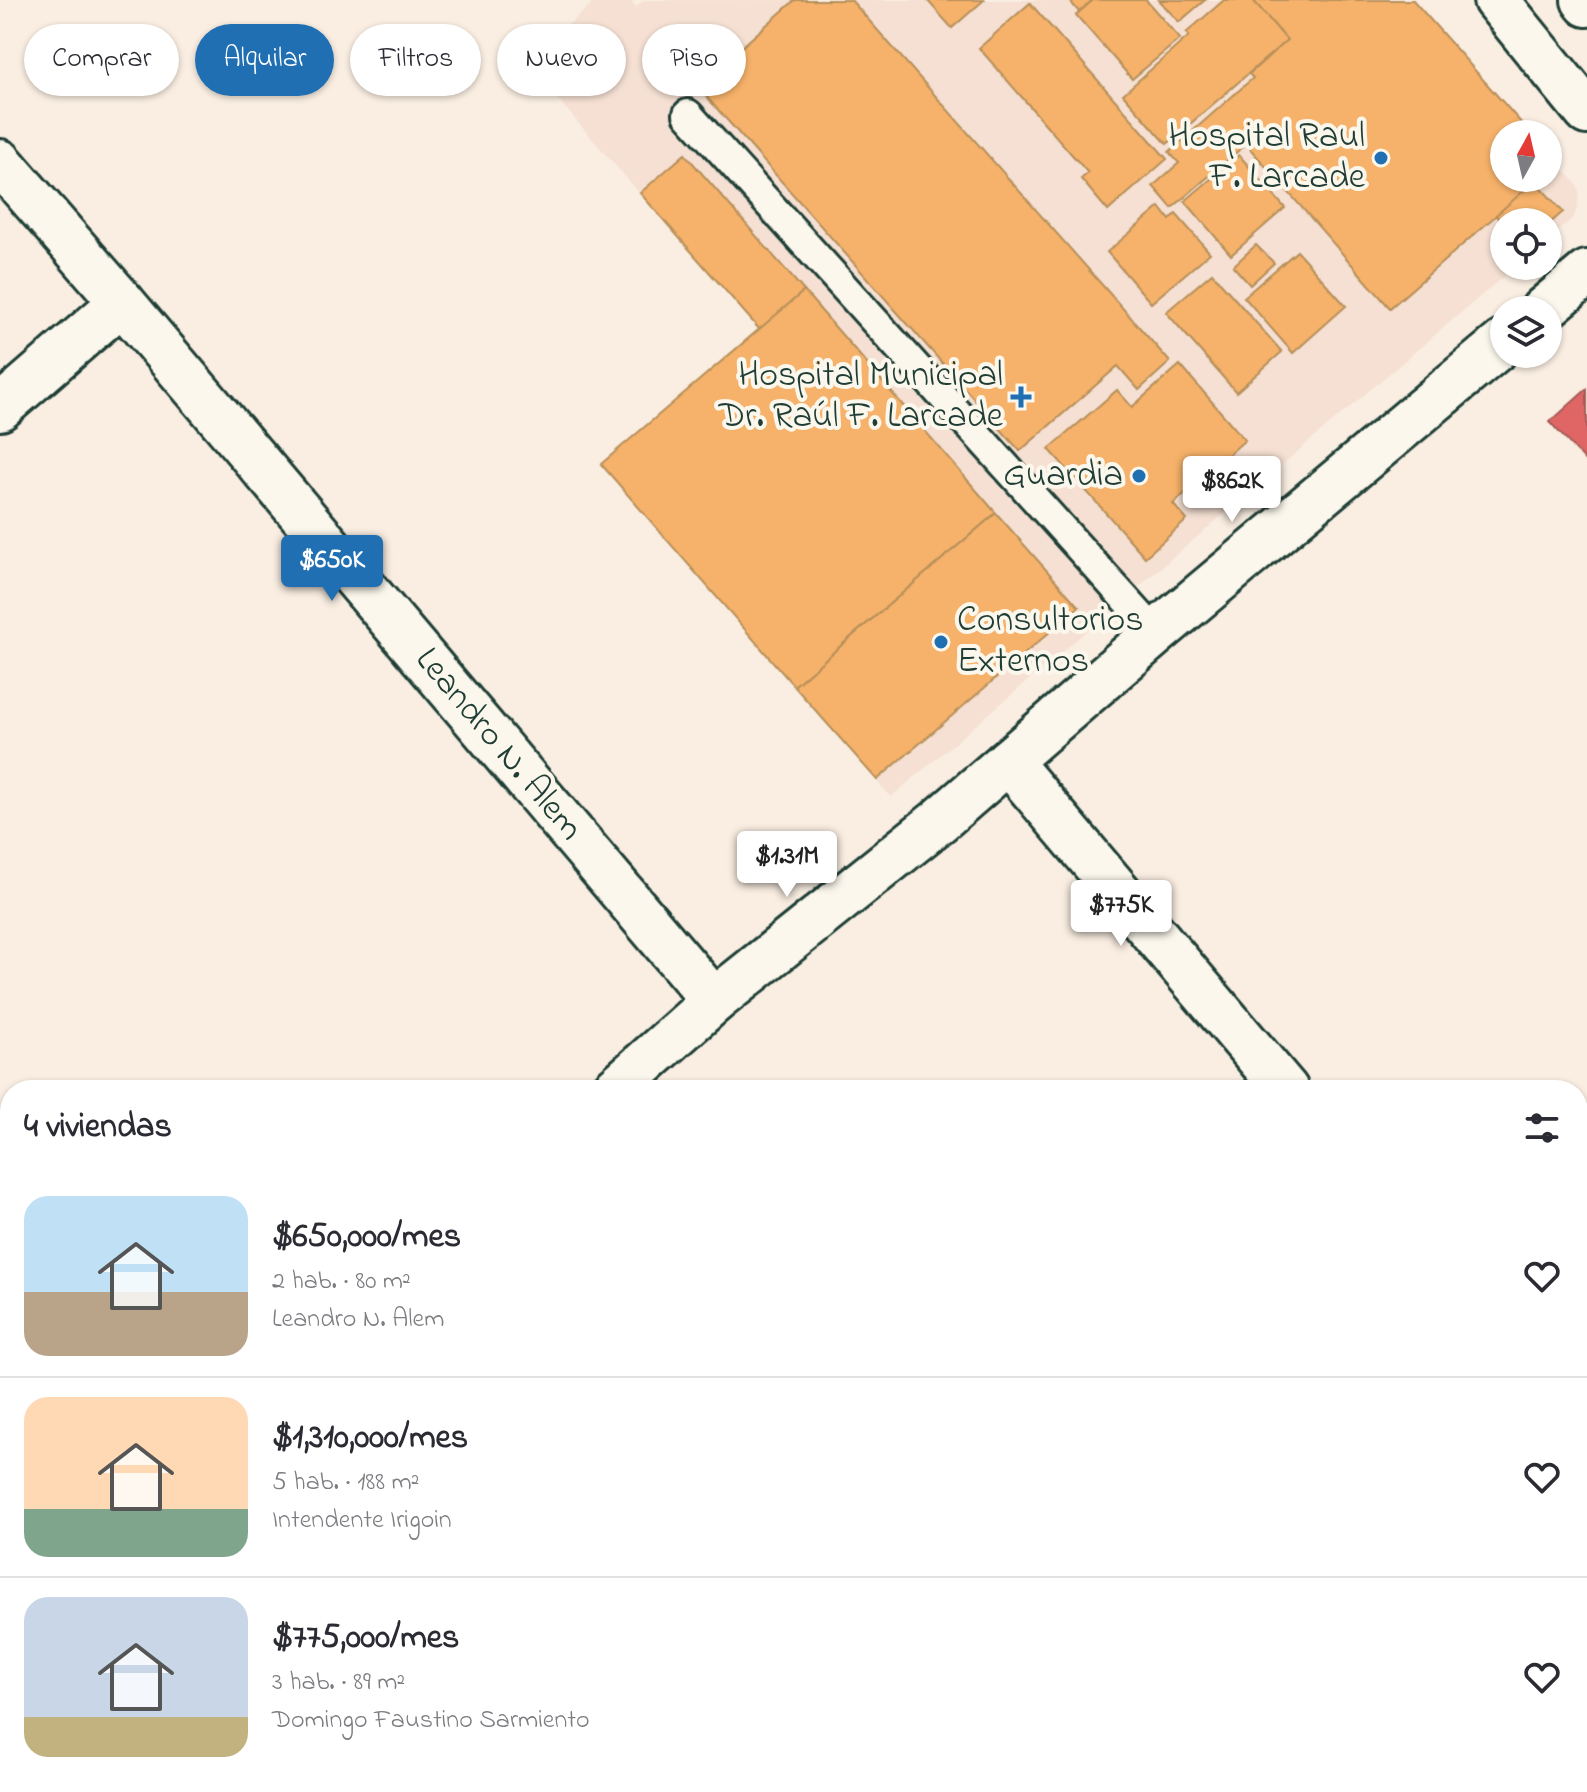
<!DOCTYPE html>
<html lang="es">
<head>
<meta charset="utf-8">
<style>
	body { margin:0; font-family:"Indie Flower",sans-serif; background:#f2f2f3; color:#2b2b33; height:100vh; display:flex; flex-direction:column; font-size:30px; white-space:nowrap }
	* { box-sizing:border-box; margin:0 }
	p { font-size:26px; color:#7c7c81 }
	.icon { flex:none; width:44px; height:44px; fill:none; stroke:currentColor; stroke-width:2; stroke-linecap:round; stroke-linejoin:round }
	.map { position:relative; flex:1; overflow:hidden }
	.drawer { position:absolute; left:0px; top:1080px; width:1588px; height:712px; display:flex; flex-direction:column; background:#fff; border-radius:32px 32px 0 0; box-shadow:0 2px 6px #0004 }
	.drawer>* { flex:none }
	.top-card { position:absolute; left:24px; top:24px; width:800px; height:72px; display:flex; gap:16px }
	.needle { width:52px; rotate:8deg }
	.controls { position:absolute; left:1490px; top:120px; display:grid; gap:16px }
	.controls a { display:grid; place-items:center; width:72px; height:72px; border-radius:50%; background:#fff; box-shadow:0 2px 6px #0004; font-size:40px }
	.price { position:absolute; translate:-50% -68px; padding:0 18px; border-radius:8px; background:#fff; color:#222; font-size:26px; line-height:52px; filter:drop-shadow(0 2px 4px #0008) }
	.price::after { content:''; position:absolute; left:50%; top:48px; width:24px; height:18px; margin-left:-12px; background:inherit; clip-path:polygon(0 0,100% 0,50% 100%) }
	.price.active { background:#1f6fb2; color:#fff }
	ul { padding:0; list-style:none }
	li { display:flex; align-items:center; gap:24px; height:200px; padding:0 24px }
	li+li { border-top:2px solid #e1e1e2 }
	li span { display:grid; place-items:center; flex:none; width:224px; height:160px; border-radius:24px; color:#555 }
	li>.icon { margin-inline-start:auto }
	span .icon { width:96px; height:96px; fill:#fffc; stroke-width:1 }
	li b { font-size:34px }
	h2 { display:flex; justify-content:space-between; align-items:center; height:96px; padding:0 24px; font-size:34px }
	.tag { padding:0 28px; border-radius:36px; background:#fff; box-shadow:0 2px 6px #0004; font-size:28px; line-height:72px }
	.tag.active { background:#1f6fb2; color:#fff }
	.map>svg:first-child { display:block }
</style>
</head>
<body>
<div class="map">
<svg width="1587" height="1792" viewBox="0 0 1587 1792">
	<rect width="100%" height="100%" fill="#faeee2"/>
	<filter id="ink" filterUnits="userSpaceOnUse"><feTurbulence type="fractalNoise" baseFrequency=".0125" numOctaves="2"/><feDisplacementMap in="SourceGraphic" scale="16" xChannelSelector="R" yChannelSelector="G"/><feConvolveMatrix kernelMatrix="1 2 1 2 8 2 1 2 1" color-interpolation-filters="sRGB"/></filter>
	<g filter="url(#ink)">
		<polygon fill="#f5e0d3" points="596,0 630,0 636,7 644,0 1414,0 1532,134 1504,134 1504,178 1548,178 1548,152 1575,182 1579,190 1578,207 1573,218 1548,239 1548,222 1504,222 1504,266 1516,266 891,797 601,464 759,330 526,63"/>
		<polygon fill="#e06666" stroke="#a65a57" stroke-width="2" points="1587,389 1587,463 1550,422"/>
		<g fill="#f6b26b" stroke="#b68f5a" stroke-width="2">
			<polygon points="795,0 851,0 1170,362 1139,390 1118,366 1020,451 697,86"/>
			<polygon points="927,0 984,0 952,28"/>
			<polygon points="1069,0 1093,0 1079,12"/>
			<polygon points="1093,0 1146,0 1180,39 1132,79 1076,15"/>
			<polygon points="1159,0 1205,0 1179,22"/>
			<polygon points="1224,0 1253,0 1287,40 1167,144 1123,94 1189,36 1186,33"/>
			<polygon points="1253,0 1413,0 1531,134 1504,134 1504,178 1539,178 1390,308 1246,144 1172,208 1153,186 1179,163 1169,152 1253,78 1249,74 1287,40"/>
			<polygon points="1030,3 1167,159 1108,211 1081,179 1088,173 979,48"/>
			<polygon points="685,154 804,291 760,330 640,193"/>
			<polygon points="1239,155 1285,208 1231,255 1185,201"/>
			<polygon points="1535,181 1563,212 1548,225 1548,222 1504,222 1504,225 1496,215"/>
			<polygon points="1160,207 1170,220 1176,214 1210,253 1151,303 1107,252"/>
			<polygon points="1256,245 1274,263 1250,285 1233,266"/>
			<polygon points="1297,251 1346,306 1293,353 1244,297"/>
			<polygon points="1212,273 1282,352 1236,392 1166,312"/>
			<polygon points="804,291 996,513 794,686 601,464"/>
			<polygon points="1180,365 1245,440 1173,504 1187,520 1145,557 1049,449 1117,390 1132,407"/>
			<polygon points="996,513 1079,607 877,780 794,686"/>
		</g>
		<g fill="none" stroke-linecap="round" stroke-linejoin="round">
			<g stroke="#1f3d34" stroke-width="34">
				<polyline id="lane" points="688,114 1156,633"/>
			</g>
			<g stroke="#1f3d34" stroke-width="50">
				<g id="street">
					<polyline points="0,408 122,302"/>
					<polyline points="1008,761 1286,1090"/>
					<polyline points="1578,1435 1587,1445"/>
					<polyline points="1578,1662 1587,1654"/>
					<polyline points="893,1782 901,1792"/>
					<polyline points="1425,1792 1437,1782"/>
				</g>
			</g>
			<g stroke="#1f3d34" stroke-width="50">
				<g id="secondary">
					<polyline points="1496,0 1587,112"/>
					<polyline points="1584,0 1587,4"/>
					<polyline points="0,162 122,302 714,1001"/>
					<polyline points="1543,310 1587,273"/>
					<polyline points="614,1090 714,1001 939,821 1156,633 1504,342"/>
					<polyline points="0,1620 10,1611"/>
				</g>
			</g>
			<use href="#lane" stroke="#fbf7ec" stroke-width="28"/>
			<use href="#street" stroke="#fbf7ec" stroke-width="44"/>
			<use href="#secondary" stroke="#fbf7ec" stroke-width="44"/>
		</g>
	</g>
	<g fill="#1f6fb2" stroke="#fbf7ec" stroke-width="3">
		<circle cx="1381" cy="158" r="8"/>
		<path d="M1017 385h8v8h8v8h-8v8h-8v-8h-8v-8h8z"/>
		<circle cx="1139" cy="476" r="8"/>
		<circle cx="941" cy="642" r="8"/>
	</g>
	<g text-anchor="middle" dominant-baseline="central" stroke-width="8" stroke-linejoin="round" paint-order="stroke">
		<g font-size="36" fill="#1f3d34" stroke="#fbf7ec" text-anchor="end">
			<text x="1365" y="137">Hospital Raul<tspan x="1365" dy="41">F. Larcade</tspan></text>
			<text x="1003" y="376">Hospital Municipal<tspan x="1003" dy="41">Dr. Raúl F. Larcade</tspan></text>
			<text x="1123" y="476">Guardia</text>
			<text x="957" y="621" text-anchor="start">Consultorios<tspan x="957" dy="41">Externos</tspan></text>
		</g>
		<g font-size="36" fill="#1f3d34" stroke="#fbf7ec">
			<text transform="translate(498 745) rotate(50)">Leandro N. Alem</text>
		</g>
	</g>
</svg>
<div class="controls">
<a><svg class="needle" viewBox="-14 -14 28 28"><path d="M0-13l5 13h-10z" fill="#e53935"/><path d="M0 13l5-13h-10z" fill="#7c7c81"/></svg></a>
<a><svg class="icon" aria-label="locate" viewBox="0 0 24 24"><circle cx="12" cy="12" r="6"/><path d="M12 2v4M12 18v4M2 12h4M18 12h4"/></svg></a>
<a><svg class="icon" aria-label="layers" viewBox="0 0 24 24"><path d="M12 4l9 5-9 5-9-5zM3 14l9 5 9-5"/></svg></a>
</div>
<b class="price" style="left:1232px;top:524px">$862K</b>
<b class="price active" style="left:332px;top:603px">$650K</b>
<b class="price" style="left:787px;top:899px">$1.31M</b>
<b class="price" style="left:1121px;top:948px">$775K</b>
<div class="top-card">
<a class="tag">Comprar</a>
<a class="tag active">Alquilar</a>
<a class="tag">Filtros</a>
<a class="tag">Nuevo</a>
<a class="tag">Piso</a>
</div>
<section class="drawer">
<h2>4 viviendas<svg class="icon" aria-label="filters" viewBox="0 0 24 24"><path d="M4 7h16M4 17h16"/><circle cx="9" cy="7" r="2"/><circle cx="15" cy="17" r="2"/></svg></h2>
<ul>
<li><span style="background:linear-gradient(#bfe0f5 60%,#b9a48a 0)"><svg class="icon" aria-label="home" viewBox="0 0 24 24"><path d="M3 11l9-7 9 7M6 9v11h12V9"/></svg></span><div><b>$650,000/mes</b><p>2 hab. · 80 m²</p><p>Leandro N. Alem</p></div><svg class="icon" aria-label="heart" viewBox="0 0 24 24"><path d="M12 20l-8-8c-3-5 5-10 8-4 3-6 11-1 8 4z"/></svg></li>
<li><span style="background:linear-gradient(#ffd9b3 70%,#7fa58c 0)"><svg class="icon" aria-label="home" viewBox="0 0 24 24"><path d="M3 11l9-7 9 7M6 9v11h12V9"/></svg></span><div><b>$1,310,000/mes</b><p>5 hab. · 188 m²</p><p>Intendente Irigoin</p></div><svg class="icon" aria-label="heart" viewBox="0 0 24 24"><path d="M12 20l-8-8c-3-5 5-10 8-4 3-6 11-1 8 4z"/></svg></li>
<li><span style="background:linear-gradient(#c9d6e8 75%,#c2b280 0)"><svg class="icon" aria-label="home" viewBox="0 0 24 24"><path d="M3 11l9-7 9 7M6 9v11h12V9"/></svg></span><div><b>$775,000/mes</b><p>3 hab. · 89 m²</p><p>Domingo Faustino Sarmiento</p></div><svg class="icon" aria-label="heart" viewBox="0 0 24 24"><path d="M12 20l-8-8c-3-5 5-10 8-4 3-6 11-1 8 4z"/></svg></li>
</ul>
</section>
</div>
</body>
</html>
